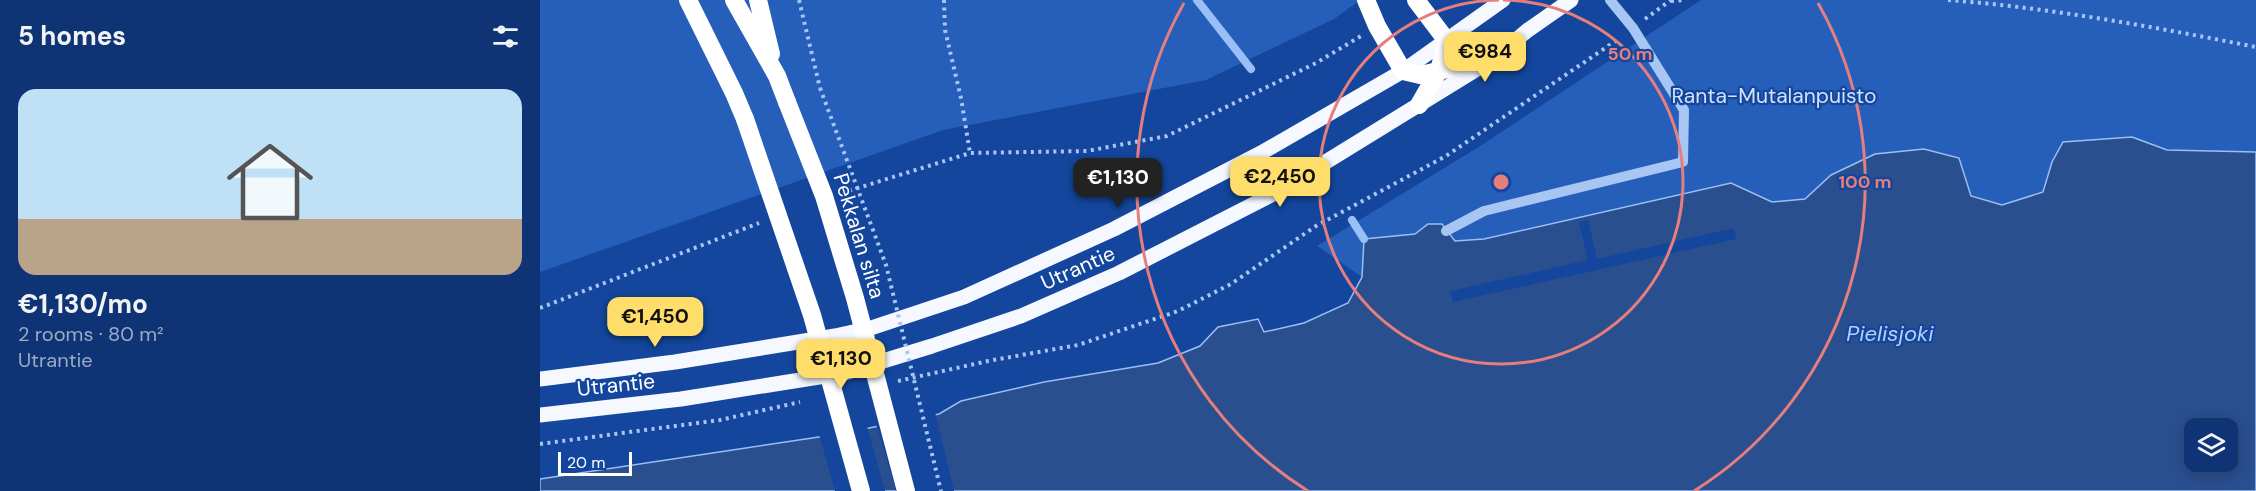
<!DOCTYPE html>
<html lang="en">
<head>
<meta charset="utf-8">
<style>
	body { margin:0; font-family:"DM Sans",sans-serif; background:#1c3f7d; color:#f1f3f6; height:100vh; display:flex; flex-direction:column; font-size:22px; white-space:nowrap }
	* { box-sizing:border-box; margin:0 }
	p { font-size:20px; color:#9baac5 }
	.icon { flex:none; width:33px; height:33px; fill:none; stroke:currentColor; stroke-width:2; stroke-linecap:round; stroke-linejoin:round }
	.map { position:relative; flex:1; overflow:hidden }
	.sheet { display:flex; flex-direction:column; background:#0e3475; width:540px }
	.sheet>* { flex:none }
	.tools { position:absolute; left:1644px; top:418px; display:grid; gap:12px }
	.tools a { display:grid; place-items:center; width:54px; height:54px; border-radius:12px; background:#0e3475; box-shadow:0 3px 15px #0003,0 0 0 2px #2e4f87; font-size:30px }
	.scale { position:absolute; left:18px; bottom:15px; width:74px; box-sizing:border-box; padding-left:6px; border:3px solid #fff; border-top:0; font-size:16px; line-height:21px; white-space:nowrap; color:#fff; -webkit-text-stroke:4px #13469c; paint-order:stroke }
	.price { position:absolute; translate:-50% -51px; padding:0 14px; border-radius:12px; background:#ffdd6b; color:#111; font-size:20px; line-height:39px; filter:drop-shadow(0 2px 3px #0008) }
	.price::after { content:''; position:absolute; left:50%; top:36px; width:18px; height:14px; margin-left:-9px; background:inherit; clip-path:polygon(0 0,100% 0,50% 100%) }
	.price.on { background:#222; color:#fff }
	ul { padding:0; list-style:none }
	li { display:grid; align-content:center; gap:12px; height:318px; padding:0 18px }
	li span { display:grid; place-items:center; height:186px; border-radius:18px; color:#555 }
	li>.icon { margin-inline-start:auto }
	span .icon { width:108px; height:108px; fill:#fffc; stroke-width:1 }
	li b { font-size:26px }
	h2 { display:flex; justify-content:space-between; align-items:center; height:72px; padding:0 18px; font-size:26px }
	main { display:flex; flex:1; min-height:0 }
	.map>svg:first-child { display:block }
</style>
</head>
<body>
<main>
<section class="sheet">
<h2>5 homes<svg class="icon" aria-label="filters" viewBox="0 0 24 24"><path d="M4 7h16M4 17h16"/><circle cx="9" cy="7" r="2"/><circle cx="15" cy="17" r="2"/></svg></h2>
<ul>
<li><span style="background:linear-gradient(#bfe0f5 70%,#b9a48a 0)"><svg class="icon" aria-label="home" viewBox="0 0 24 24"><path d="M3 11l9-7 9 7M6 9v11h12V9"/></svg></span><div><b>€1,130/mo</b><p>2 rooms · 80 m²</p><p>Utrantie</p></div></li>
</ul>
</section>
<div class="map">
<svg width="1716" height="491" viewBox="0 0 1716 491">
	<rect width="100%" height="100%" fill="#13469c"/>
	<g fill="#265fba">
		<polygon points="0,0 820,0 794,19 666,80 403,130 0,272"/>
		<polygon points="1161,0 1716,0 1716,152 1627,150 1592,137 1512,162 1503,192 1462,205 1431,196 1419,158 1384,149 1335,154 1291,174 1265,199 1232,202 1191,183 944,239 915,241 906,231 888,224 875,234 824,239 822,277 777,246 937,148"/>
	</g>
	<path fill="#2a4f8f" stroke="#9abff6" stroke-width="1.5" fill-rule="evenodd" d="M1592,137L1627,150L1716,152V491H0V479L299,434L399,414L421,401L504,382L618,363L660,346L678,327L718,319L724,332L764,323L808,303L822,277L824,239L875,234L888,224H902L915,241L944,239L1191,183L1232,202L1265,199L1291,175L1335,154L1384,149L1419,158L1431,196L1462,205L1503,192L1512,162L1523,142ZM1654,429H1688V462H1654Z"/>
	<g fill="#13469c">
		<polygon points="1048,220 1057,259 1194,228 1196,239 913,302 910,291 1048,260 1039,222"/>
		<polygon points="395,412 414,491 356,491 336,424"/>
		<polygon points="327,426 345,491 295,491 279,434"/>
	</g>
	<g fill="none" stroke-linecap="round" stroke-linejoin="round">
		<g stroke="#9abff6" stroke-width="8">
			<polyline points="657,0 711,69"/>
			<polyline points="812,220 824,239"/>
		</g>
		<g stroke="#a8c6f4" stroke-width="4" stroke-dasharray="3 4.5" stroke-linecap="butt">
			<polyline points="259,0 280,88"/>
			<polyline points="404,0 405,30 421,98 430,153"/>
			<path d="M1408,0C1512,8 1614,27 1716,47"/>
			<polyline points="1131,1 1144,0"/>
			<polyline points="1105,19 1131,0"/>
			<polyline points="302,193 430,153 547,151 627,136 776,63 821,36"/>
			<polyline points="0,308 219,223"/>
			<polyline points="358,381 448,361 538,345 638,311 691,284 776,226 906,156 1080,38"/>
			<polyline points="0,444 180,420 260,402"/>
		</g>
		<polyline stroke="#a8c6f4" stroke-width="10" points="906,231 944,211 1143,162 1144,110 1093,28 1070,0"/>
		<g stroke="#f5f8ff" stroke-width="15">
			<polyline points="0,379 135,362 295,336 331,328 424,297 574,229 721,153 863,71 963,0"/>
			<polyline points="0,415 141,399 304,373 392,346 481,316 579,273 737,192 953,59 988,30 1031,0"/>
		</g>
		<g stroke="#fff" stroke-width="18">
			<polyline points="148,0 194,93 205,119"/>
			<polyline points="194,0 237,76 247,102"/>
			<polyline points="218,0 231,54"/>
			<polyline points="826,0 837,26 863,71 880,75 953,59"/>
			<polyline points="876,0 907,41 899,70 879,105"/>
		</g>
		<polyline stroke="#a8c6f4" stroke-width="4" stroke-dasharray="3 4.5" stroke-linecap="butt" points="280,88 346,265 401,491"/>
		<g stroke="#fff" stroke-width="18">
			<polyline points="247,102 284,196 315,298 366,491"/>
			<polyline points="205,119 272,315 321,491"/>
		</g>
	</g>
	<g fill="none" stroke="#e67e7e" stroke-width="3">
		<path d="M963 0A182 182 0 1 1 959 0"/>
		<path d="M768 491A364 364 0 0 1 644 3M1278 3A364 364 0 0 1 1154 491"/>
	</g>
	<g text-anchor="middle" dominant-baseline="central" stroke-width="4.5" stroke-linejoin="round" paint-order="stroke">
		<g font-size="21" fill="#d1e2fd" stroke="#13469c">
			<text x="1234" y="96">Ranta-Mutalanpuisto</text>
		</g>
		<g font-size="21" fill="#fff" stroke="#13469c">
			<text transform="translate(319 236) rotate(73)">Pekkalan silta</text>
			<text transform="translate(538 268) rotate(-24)">Utrantie</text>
			<text transform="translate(76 385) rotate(-6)">Utrantie</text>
		</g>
		<g font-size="22" font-style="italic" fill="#b5d0fa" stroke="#13469c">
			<text x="1350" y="333">Pielisjoki</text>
		</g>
	</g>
	<circle cx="961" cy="182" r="9" fill="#e67e7e" stroke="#13469c" stroke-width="3"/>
	<g font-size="18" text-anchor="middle" font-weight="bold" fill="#e67e7e" stroke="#13469c" stroke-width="4.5" stroke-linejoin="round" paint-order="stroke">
		<text x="1090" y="60">50 m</text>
		<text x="1325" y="188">100 m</text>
	</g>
</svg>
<div class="tools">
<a><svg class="icon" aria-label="layers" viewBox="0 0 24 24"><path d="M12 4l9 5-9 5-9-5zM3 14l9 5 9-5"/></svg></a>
</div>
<div class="scale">20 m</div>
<b class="price" style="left:945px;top:83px">€984</b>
<b class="price" style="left:740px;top:208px">€2,450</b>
<b class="price on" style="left:578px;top:209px">€1,130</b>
<b class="price" style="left:115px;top:348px">€1,450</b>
<b class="price" style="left:301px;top:390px">€1,130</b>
</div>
</main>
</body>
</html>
